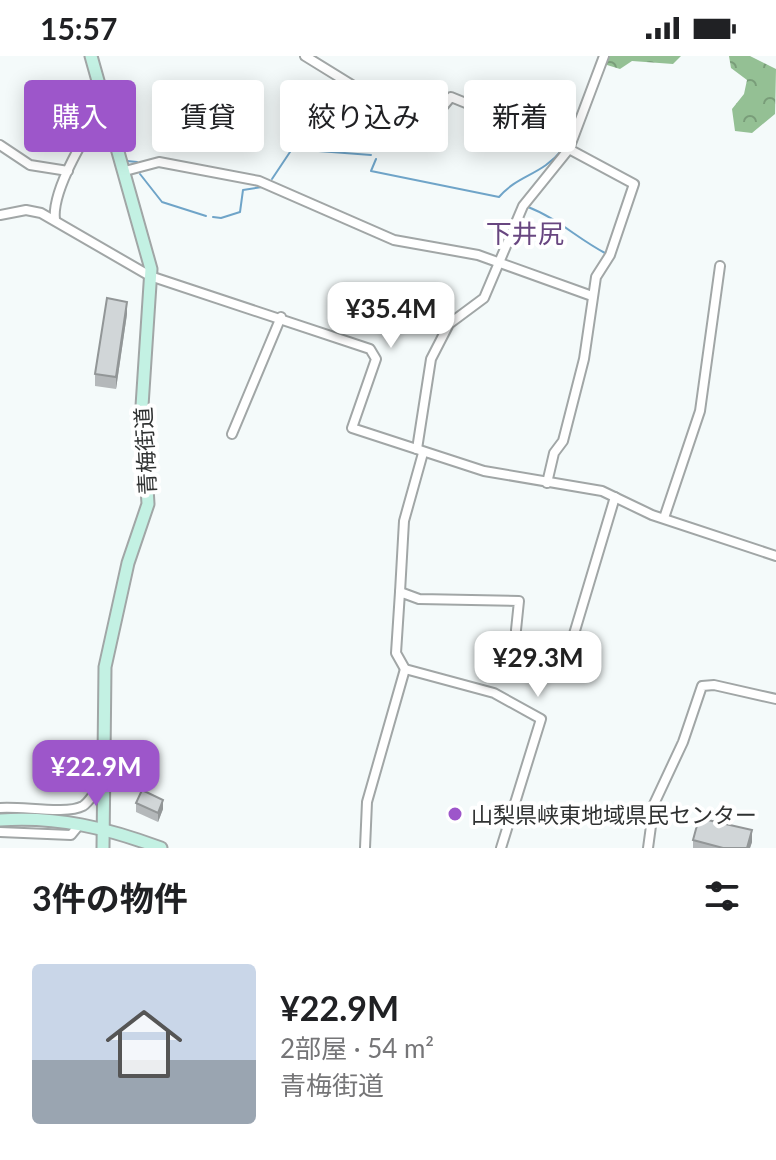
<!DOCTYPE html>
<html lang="ja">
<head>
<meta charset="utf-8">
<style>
	body { margin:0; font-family:Lato,"Noto Sans JP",sans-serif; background:#f2f2f2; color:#202124; height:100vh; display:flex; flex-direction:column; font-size:30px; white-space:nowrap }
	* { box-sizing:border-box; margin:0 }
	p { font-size:26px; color:#757577 }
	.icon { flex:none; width:44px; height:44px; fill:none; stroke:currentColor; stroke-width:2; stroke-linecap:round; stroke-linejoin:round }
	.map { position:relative; height:792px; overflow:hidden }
	.sheet { display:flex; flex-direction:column; background:#fff; flex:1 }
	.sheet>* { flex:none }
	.hud { position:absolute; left:24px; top:24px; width:728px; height:72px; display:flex; gap:16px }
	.price { position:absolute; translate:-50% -68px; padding:0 18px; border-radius:16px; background:#fff; color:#222; font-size:26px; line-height:52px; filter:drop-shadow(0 2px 4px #0008) }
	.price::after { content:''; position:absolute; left:50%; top:48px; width:24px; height:18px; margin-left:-12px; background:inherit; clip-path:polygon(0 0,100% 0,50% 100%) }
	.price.current { background:#9d56ca; color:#fff }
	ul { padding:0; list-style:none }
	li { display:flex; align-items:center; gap:24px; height:200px; padding:0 32px }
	li span { display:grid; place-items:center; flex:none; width:224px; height:160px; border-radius:8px; color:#555 }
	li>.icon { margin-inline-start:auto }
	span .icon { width:96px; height:96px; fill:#fffc; stroke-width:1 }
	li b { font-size:34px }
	h2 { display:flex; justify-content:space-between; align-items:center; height:96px; padding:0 32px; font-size:34px }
	.pill { padding:0 28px; border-radius:8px; background:#fff; box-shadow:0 4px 20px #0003; font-size:28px; line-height:72px }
	.pill.current { background:#9d56ca; color:#fff }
	.status { display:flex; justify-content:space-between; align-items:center; height:56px; padding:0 40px; background:#fff; direction:ltr }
	.status svg { height:22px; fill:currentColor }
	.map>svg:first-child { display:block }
</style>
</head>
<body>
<div class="status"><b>15:57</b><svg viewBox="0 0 49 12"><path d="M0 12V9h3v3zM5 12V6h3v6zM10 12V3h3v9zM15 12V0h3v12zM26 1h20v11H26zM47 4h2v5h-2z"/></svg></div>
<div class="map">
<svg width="776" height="792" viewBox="0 0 776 792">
	<defs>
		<pattern id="forest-crowns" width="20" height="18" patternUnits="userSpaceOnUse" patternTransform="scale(2)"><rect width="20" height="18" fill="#94c094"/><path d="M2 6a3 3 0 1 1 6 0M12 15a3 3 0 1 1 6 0" fill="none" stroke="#799d79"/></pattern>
	</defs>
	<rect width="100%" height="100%" fill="#f4fafa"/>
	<g fill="url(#forest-crowns)">
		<polygon points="607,0 681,0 673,8 632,5 620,13 607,9"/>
		<polygon points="729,0 750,0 776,13 775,58 752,77 735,75 732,53 744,38 747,24 731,12"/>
	</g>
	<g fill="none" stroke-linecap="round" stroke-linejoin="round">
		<g stroke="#6fa4c8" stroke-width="2">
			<path d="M376,103L371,115L499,141C519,118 541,120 563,93"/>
			<polyline points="127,105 137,106"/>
			<polyline points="140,118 162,146 206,160"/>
			<polyline points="272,123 292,93 371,99"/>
			<path d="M528,151C557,162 578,183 605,197"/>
			<polyline points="213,161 221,162 240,156 243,134 262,131"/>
		</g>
		<g stroke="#a1a6a6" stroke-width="12">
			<g id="street">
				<polyline points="305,0 399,58 428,68 451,41 520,69 548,88 567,92 634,128 610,199 596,221 584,303 563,385 554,397 547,427"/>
				<polyline points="0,89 30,109 68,115"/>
				<polyline points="125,115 159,106 259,125 394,184 478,199 592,240"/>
				<polyline points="0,159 26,154 41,157 150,220 370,293 376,303 352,372 484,415 602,435 652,459 776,500"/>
				<path d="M55,164C51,133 89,75 104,48"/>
				<polyline points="232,378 281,261"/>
				<polyline points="417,393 431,303 449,268 484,242 523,150 569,93 604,0"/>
				<polyline points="664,462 700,355 720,210"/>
				<polyline points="400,536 404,465 423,397"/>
				<polyline points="574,578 615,441"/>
				<path d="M0,752C22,750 66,759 83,750C91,745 95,733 104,727"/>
				<polyline points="0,776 71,779 80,768"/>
				<polyline points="365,792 367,746 405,613"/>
				<polyline points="501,792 541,663 494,637 405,613 396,597 400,536 419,543 519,545 516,574"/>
				<polyline points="648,792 654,748 683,686 702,630 714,629 776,643"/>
			</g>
		</g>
		<g stroke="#a1a6a6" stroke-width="15">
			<g id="secondary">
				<polyline points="91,0 151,213 142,350 148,448 128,507 105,611 103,792"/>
				<path d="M0,764C58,760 107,772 161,792"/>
			</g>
		</g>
		<use href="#street" stroke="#fff" stroke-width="8"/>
		<use href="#secondary" stroke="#c3f1e3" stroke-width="11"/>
	</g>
	<g fill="#b4b8ba">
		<polygon points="127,258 116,333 95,330 95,318"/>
		<polygon points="96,693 95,712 80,709 80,703"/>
		<polygon points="136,747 163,753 158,766 136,756"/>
		<polygon points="693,784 752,786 750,792 693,792"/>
	</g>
	<g fill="#929697">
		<polygon points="127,246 127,258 116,333 116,321"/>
		<polygon points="163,744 163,753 158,766 158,757"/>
		<polygon points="752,774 752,786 750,792 747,792"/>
	</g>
	<g fill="#d1d6d8" stroke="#929697" stroke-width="2">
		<polygon points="107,242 127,246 116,321 95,318"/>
		<polygon points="83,691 96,693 95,706 80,703"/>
		<polygon points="142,734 163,744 158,757 136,747"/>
		<polygon points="699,762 752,774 747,792 723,792 693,784"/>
	</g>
	<circle fill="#9d56ca" stroke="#fff" stroke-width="3" cx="455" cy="758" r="8"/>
	<g text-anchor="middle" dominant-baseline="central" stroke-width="8" stroke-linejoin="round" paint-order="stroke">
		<g font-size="22" fill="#303232" stroke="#fff">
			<text transform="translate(145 395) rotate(-93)">青梅街道</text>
		</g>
		<g font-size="22" fill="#303232" stroke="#fff" text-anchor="start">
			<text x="471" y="758">山梨県峡東地域県民センター</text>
		</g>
		<g font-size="26" fill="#684680" stroke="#fff">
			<text x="525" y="177">下井尻</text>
		</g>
	</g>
</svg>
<b class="price" style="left:391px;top:294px">¥35.4M</b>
<b class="price" style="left:538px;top:643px">¥29.3M</b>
<b class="price current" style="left:96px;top:752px">¥22.9M</b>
<div class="hud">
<a class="pill current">購入</a>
<a class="pill">賃貸</a>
<a class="pill">絞り込み</a>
<a class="pill">新着</a>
</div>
</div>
<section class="sheet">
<h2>3件の物件<svg class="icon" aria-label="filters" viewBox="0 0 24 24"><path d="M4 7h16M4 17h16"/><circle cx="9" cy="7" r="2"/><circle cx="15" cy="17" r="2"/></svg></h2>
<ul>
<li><span style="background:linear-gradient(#c9d6e8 60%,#9aa5b1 0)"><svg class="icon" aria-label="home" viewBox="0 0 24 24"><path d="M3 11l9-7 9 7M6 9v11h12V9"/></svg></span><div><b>¥22.9M</b><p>2部屋 · 54 m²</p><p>青梅街道</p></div></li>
</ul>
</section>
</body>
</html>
